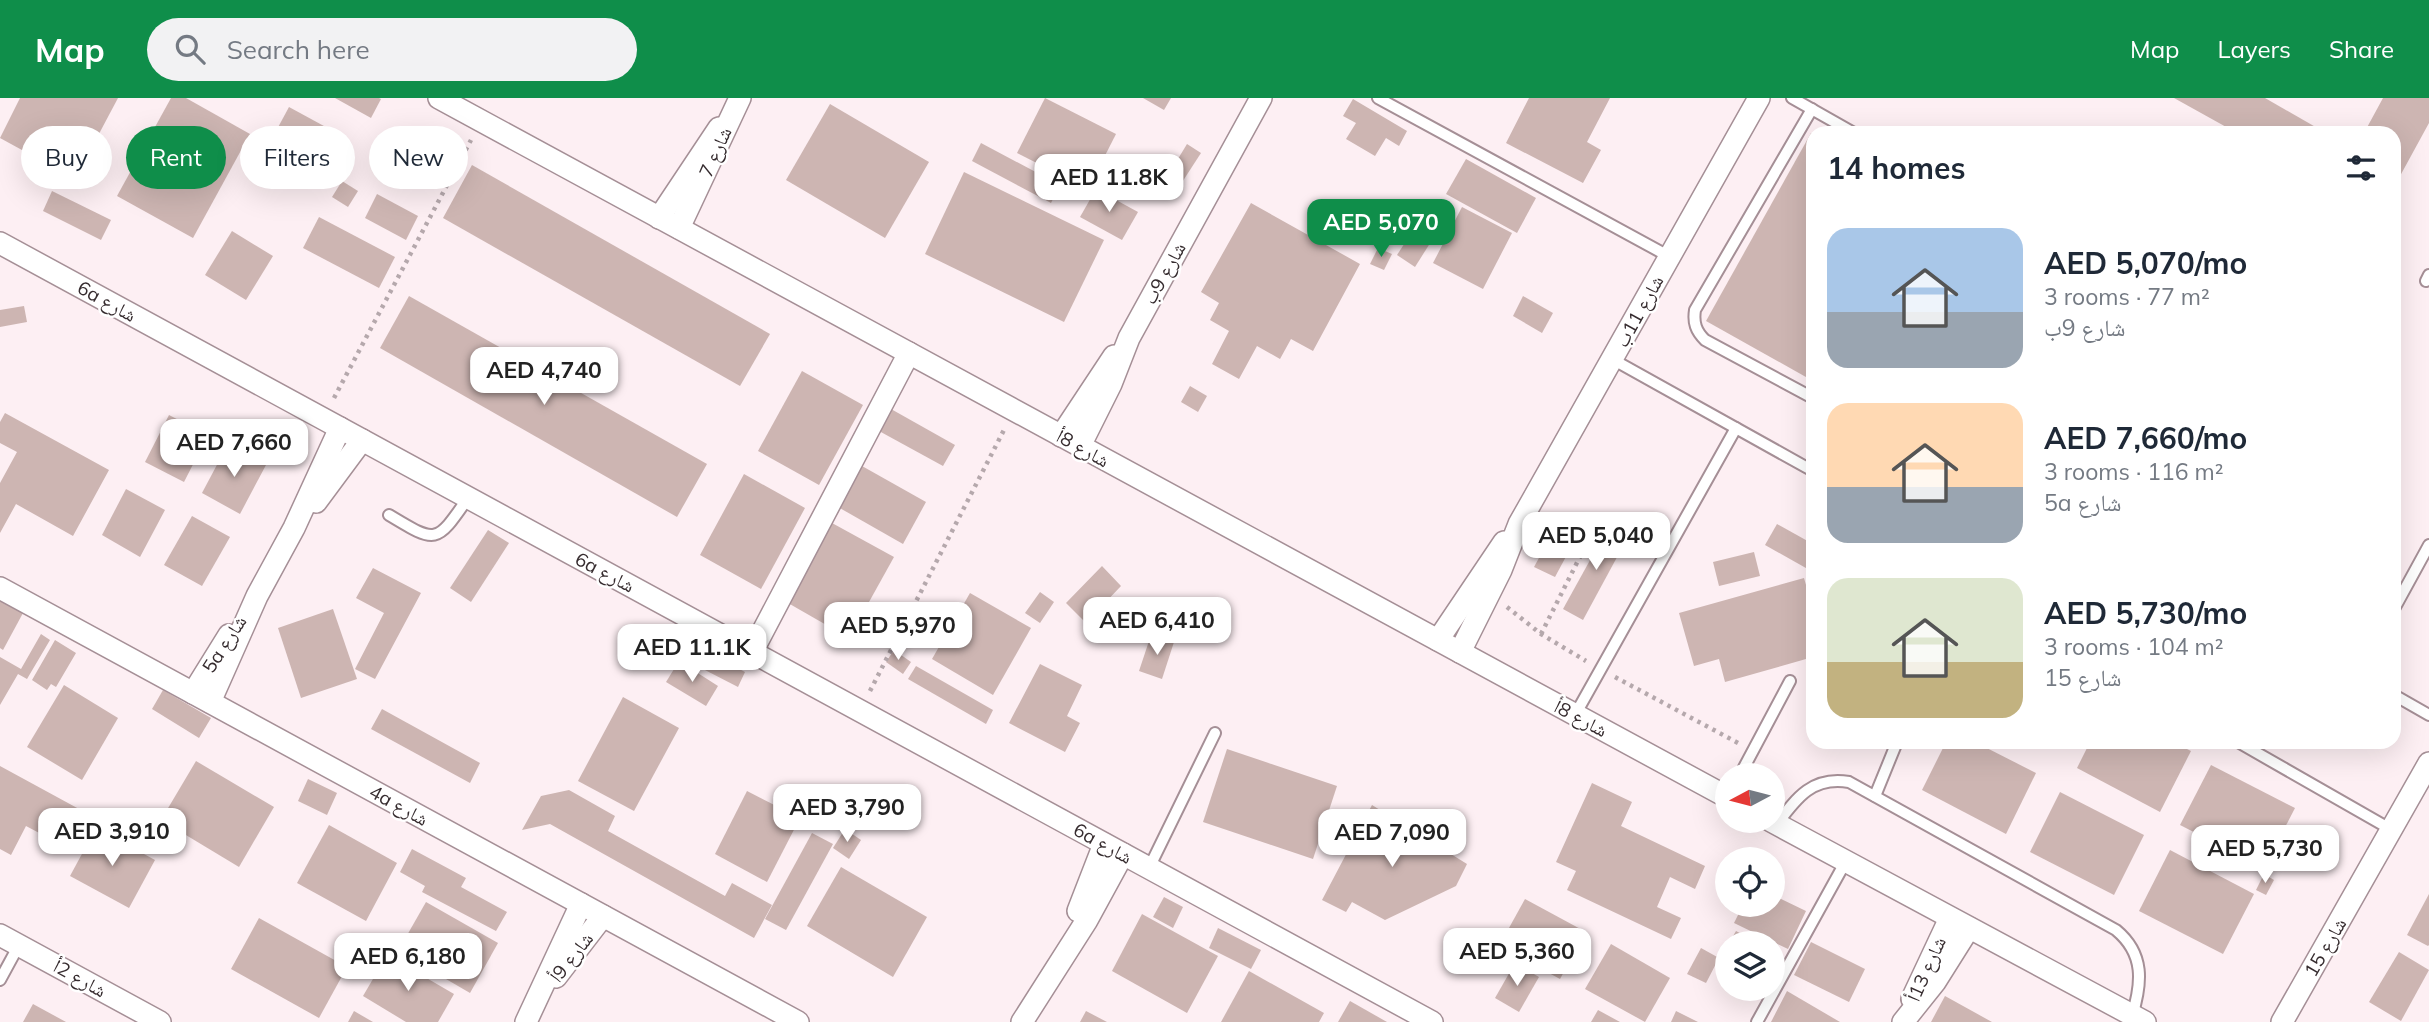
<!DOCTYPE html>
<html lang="en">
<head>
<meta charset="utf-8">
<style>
	body { margin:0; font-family:Mulish,"Noto Naskh Arabic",sans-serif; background:#f2f2f3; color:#1f2937; height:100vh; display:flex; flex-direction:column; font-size:26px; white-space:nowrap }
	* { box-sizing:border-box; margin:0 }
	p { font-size:23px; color:#747a83 }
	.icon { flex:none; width:38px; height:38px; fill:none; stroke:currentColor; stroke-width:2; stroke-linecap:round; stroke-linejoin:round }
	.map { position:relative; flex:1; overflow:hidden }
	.sheet { position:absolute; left:1806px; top:28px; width:595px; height:623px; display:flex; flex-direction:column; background:#fff; border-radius:21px; box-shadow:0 7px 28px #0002 }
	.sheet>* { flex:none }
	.guide { position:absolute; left:21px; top:28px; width:665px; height:63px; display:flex; gap:14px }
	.needle { width:46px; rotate:263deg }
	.buttons { position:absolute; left:1715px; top:665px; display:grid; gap:14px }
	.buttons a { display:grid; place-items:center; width:70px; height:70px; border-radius:50%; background:#fff; box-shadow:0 7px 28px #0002; font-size:35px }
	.price { position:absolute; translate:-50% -60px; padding:0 16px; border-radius:14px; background:#fff; color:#222; font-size:23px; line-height:46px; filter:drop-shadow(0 2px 4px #0008) }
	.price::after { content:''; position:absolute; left:50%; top:42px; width:21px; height:16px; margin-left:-10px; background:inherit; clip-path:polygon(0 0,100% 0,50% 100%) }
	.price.on { background:#0f8e4a; color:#fff }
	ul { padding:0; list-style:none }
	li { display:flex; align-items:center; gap:21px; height:175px; padding:0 21px }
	li span { display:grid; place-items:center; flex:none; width:196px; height:140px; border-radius:21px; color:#555 }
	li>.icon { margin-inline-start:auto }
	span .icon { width:84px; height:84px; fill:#fffc; stroke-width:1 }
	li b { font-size:30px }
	h2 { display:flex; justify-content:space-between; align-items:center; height:84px; padding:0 21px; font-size:30px }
	.chip { padding:0 24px; border-radius:32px; background:#fff; box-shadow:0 7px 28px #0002; font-size:24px; line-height:63px }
	.chip.on { background:#0f8e4a; color:#fff }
	header { display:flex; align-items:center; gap:42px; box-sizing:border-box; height:98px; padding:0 35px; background:#0f8e4a; color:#fff }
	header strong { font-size:33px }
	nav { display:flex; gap:38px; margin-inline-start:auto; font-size:24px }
	.search { width:490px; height:63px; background:#f2f2f3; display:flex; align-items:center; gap:18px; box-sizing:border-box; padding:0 24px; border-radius:38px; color:#747a83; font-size:26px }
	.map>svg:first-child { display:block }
</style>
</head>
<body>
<header>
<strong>Map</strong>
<div class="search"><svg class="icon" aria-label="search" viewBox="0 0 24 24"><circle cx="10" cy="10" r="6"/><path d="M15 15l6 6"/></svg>Search here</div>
<nav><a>Map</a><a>Layers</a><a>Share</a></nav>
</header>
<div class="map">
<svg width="2429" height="924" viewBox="0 0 2429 924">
	<rect width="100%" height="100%" fill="#fdeff3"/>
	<g fill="#cdb5b2">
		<polygon points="20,0 118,0 75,81 0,40"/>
		<polygon points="171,0 186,0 250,36 193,140 117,98"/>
		<polygon points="335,0 379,0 381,1 371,20"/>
		<polygon points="1045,0 1116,36 1088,91 1017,55"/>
		<polygon points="1143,0 1171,0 1164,12"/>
		<polygon points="1529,0 1610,0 1587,44 1601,52 1583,85 1506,45"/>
		<polygon points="2174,0 2265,0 2326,35 2237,35"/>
		<polygon points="2383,0 2429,0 2429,25 2394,89 2394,35 2364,35"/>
		<polygon points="1353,1 1407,33 1399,48 1386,40 1375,58 1346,41 1356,25 1343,18"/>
		<polygon points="830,6 929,64 885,140 786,82"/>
		<polygon points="289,9 346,40 318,90 262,59"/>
		<polygon points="1811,35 1813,36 1813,283 1706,223"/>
		<polygon points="981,45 1060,87 1051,105 972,63"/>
		<polygon points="1187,46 1201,55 1177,92 1164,84"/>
		<polygon points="1466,61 1536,100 1517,135 1446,96"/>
		<polygon points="472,67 770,236 740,288 443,120"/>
		<polygon points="964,74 1104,142 1064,224 925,156"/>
		<polygon points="342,83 358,93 348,109 332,99"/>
		<polygon points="1096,91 1138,114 1122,142 1080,119"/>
		<polygon points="52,93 111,122 101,142 43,113"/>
		<polygon points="377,96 418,118 406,142 365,120"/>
		<polygon points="1251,105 1360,166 1313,253 1291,241 1280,261 1257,248 1239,281 1212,266 1229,233 1210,222 1219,205 1201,194"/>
		<polygon points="1462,109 1512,135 1483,191 1433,165"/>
		<polygon points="319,119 395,159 379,190 303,150"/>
		<polygon points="1421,120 1439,131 1415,169 1397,157"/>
		<polygon points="232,133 273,158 246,202 205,177"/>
		<polygon points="1378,150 1392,156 1384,172 1370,166"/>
		<polygon points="409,198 707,366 677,419 380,250"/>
		<polygon points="1523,198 1553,215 1542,235 1513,218"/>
		<polygon points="24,208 27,224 0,229 0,212"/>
		<polygon points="802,273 863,307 819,387 758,353"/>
		<polygon points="1190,288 1207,298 1198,314 1181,304"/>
		<polygon points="891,311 955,347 943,368 879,333"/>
		<polygon points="5,315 109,372 73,438 16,406 0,435 0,385 17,354 0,345 0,324"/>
		<polygon points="169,317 208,337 184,384 145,364"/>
		<polygon points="228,346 266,367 240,416 202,395"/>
		<polygon points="862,368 926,404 903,446 838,409"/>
		<polygon points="744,376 805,410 761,491 700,457"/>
		<polygon points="126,391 165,412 140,459 102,437"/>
		<polygon points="192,418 230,439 202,488 164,467"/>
		<polygon points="832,425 894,459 849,540 788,505"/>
		<polygon points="1610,426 1629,437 1583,522 1563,511"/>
		<polygon points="1777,426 1813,446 1813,474 1765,447"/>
		<polygon points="1556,429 1576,440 1555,479 1534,469"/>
		<polygon points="488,432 509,445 471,504 450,490"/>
		<polygon points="1754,454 1760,478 1719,488 1713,464"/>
		<polygon points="1102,468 1121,488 1101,509 1130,538 1124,544 1112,533 1104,543 1066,505"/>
		<polygon points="373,470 421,495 375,581 355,571 384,515 356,500"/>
		<polygon points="1804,480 1813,511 1813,559 1725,584 1719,561 1694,568 1679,515"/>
		<polygon points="1040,494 1054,504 1040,525 1025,515"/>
		<polygon points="970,495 1031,530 993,597 932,561"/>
		<polygon points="0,502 23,515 3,552 0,550"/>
		<polygon points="333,511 357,581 301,600 278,530"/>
		<polygon points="41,536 50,542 27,581 18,576 0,607 0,559 21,571"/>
		<polygon points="1151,537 1174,544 1162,581 1139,573"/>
		<polygon points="676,538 745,574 738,589 668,553"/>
		<polygon points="55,542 76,555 56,589 51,586 47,592 32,582"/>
		<polygon points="894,552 911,564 903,576 886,564"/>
		<polygon points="679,563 718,588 706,608 666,584"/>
		<polygon points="1040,566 1082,587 1067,618 1080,625 1065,654 1009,625"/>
		<polygon points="916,568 993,612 986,626 908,581"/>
		<polygon points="64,587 118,620 82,682 27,649"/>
		<polygon points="163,592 211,620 199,640 152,611"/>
		<polygon points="623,599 679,630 634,713 578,683"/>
		<polygon points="382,611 480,665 470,685 371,631"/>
		<polygon points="1946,644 1975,644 2036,675 2006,736 1922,692"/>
		<polygon points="2090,644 2173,644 2191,653 2160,714 2077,670"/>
		<polygon points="1227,651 1337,688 1313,761 1203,724"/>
		<polygon points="196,663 274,709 239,769 161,722"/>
		<polygon points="2211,667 2295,710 2264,770 2180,727"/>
		<polygon points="0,668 79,711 60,746 26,728 11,757 0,751"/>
		<polygon points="308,681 337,695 327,717 298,703"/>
		<polygon points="1592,685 1632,704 1621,728 1705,768 1695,791 1670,779 1657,809 1681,820 1671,841 1567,792 1576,773 1556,764"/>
		<polygon points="569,692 615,718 608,733 725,798 732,785 772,807 754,840 550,726 522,732 541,698"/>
		<polygon points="747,693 800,720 767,784 715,756"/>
		<polygon points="2060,694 2144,737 2114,797 2030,754"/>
		<polygon points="1372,707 1467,766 1456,788 1385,822 1352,804 1346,814 1322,802"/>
		<polygon points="329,727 397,765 366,823 297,785"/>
		<polygon points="96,730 155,762 129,810 70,778"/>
		<polygon points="845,731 861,742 849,761 833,750"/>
		<polygon points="812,735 833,746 786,832 765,821"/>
		<polygon points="412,751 466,780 461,789 507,814 496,833 422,794 425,788 400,774"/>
		<polygon points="2170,752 2254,796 2223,856 2139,813"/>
		<polygon points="841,769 927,819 893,879 807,828"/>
		<polygon points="2264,776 2274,782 2266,797 2256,792"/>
		<polygon points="2429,796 2429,847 2428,848 2407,837"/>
		<polygon points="1773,797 1806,813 1788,851 1734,825 1743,807 1773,807"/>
		<polygon points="1164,799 1183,809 1173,830 1153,819"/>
		<polygon points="1525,801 1586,834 1560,881 1499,848"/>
		<polygon points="426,804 498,845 470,895 398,853"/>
		<polygon points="1142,816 1218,858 1187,915 1112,873"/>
		<polygon points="259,820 347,869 319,920 231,871"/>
		<polygon points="1218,830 1261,852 1251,871 1209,850"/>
		<polygon points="1736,833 1758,845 1729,845"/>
		<polygon points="1811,844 1865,871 1849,904 1794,877"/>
		<polygon points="1611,846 1670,880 1645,924 1585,891"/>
		<polygon points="1701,850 1719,860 1706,885 1687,876"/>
		<polygon points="2399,854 2429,872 2401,923 2369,904"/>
		<polygon points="387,857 454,896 438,924 406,924 363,898"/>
		<polygon points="1515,865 1539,879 1519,914 1495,900"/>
		<polygon points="1249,873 1324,915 1319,924 1221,924"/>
		<polygon points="1787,893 1840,924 1771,924"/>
		<polygon points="1945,898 1992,924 1931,924"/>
		<polygon points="1350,903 1387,924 1338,924"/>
		<polygon points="33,906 66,924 23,924"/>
		<polygon points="1598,912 1620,924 1591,924"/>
		<polygon points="354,913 373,924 348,924"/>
		<polygon points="1086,913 1107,924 1080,924"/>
		<polygon points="1676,913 1698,924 1671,924"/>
	</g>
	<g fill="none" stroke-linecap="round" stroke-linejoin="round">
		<g stroke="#a58f96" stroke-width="14">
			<g id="lane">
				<polyline points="1378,0 1670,159"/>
				<polyline points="1792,0 1854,35"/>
				<path d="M1812,11L1695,212C1693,225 1696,233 1705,242L1813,300"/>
				<polyline points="2426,183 2429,177"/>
				<polyline points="1612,261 1813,373"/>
				<path d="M389,417C437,446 436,446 468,400"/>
				<polyline points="2394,511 2429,447"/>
				<polyline points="2394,597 2429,617"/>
				<polyline points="1575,617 1736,330"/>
				<polyline points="2238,644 2392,732"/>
				<polyline points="1740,677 1790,583"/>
				<polyline points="1875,698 1897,644"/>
				<path d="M1777,726C1797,699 1813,678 1849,684L2116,832C2145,856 2142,885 2132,918"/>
				<polyline points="1149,770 1215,635"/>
				<polyline points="0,882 19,847"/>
				<polyline points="1757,924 1846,763"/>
			</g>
		</g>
		<g stroke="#a58f96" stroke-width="24">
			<g id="street">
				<polyline points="439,0 1727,699"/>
				<polyline points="659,120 719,30"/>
				<polyline points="679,130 740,0"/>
				<polyline points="0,145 1432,924"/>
				<polyline points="1061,338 1114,258"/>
				<polyline points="1080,348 1111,286 1129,240 1261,0"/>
				<polyline points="316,404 362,342"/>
				<polyline points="0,490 798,924"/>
				<polyline points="1438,542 1504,444"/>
				<polyline points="752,554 909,255"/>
				<polyline points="1460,554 1501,472 1519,426 1759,0"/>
				<polyline points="193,595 229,537"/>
				<polyline points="210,604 257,498 294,430 340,330"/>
				<polyline points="1771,723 2145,924"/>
				<polyline points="1078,813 1104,746"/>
				<polyline points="0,837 160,924"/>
				<polyline points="556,879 603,818"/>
				<polyline points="1912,901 1950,820"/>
				<polyline points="526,924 581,806"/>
				<polyline points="1022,924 1087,822 1123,756"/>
				<polyline points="1903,924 1935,884 1969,830"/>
				<polyline points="2282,924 2429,665"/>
			</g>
		</g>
		<g stroke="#b5a8ac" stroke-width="4.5" stroke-dasharray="3.5 5" stroke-linecap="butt">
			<polyline points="334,300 471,42"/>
			<polyline points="1507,509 1541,536 1586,563"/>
			<polyline points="1541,536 1593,433"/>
			<polyline points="1615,579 1740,646"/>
			<polyline points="870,593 1005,330"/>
		</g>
		<use href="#lane" stroke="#fff" stroke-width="10"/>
		<use href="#street" stroke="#fff" stroke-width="21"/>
	</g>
	<g text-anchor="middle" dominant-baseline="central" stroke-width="5" stroke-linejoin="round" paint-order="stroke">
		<g font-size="19" fill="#362c2f" stroke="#fff">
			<text transform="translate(715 54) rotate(-66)">شارع 7</text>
			<text transform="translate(1164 175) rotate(-61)">شارع 9ب</text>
			<text transform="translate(107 203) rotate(29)">6a شارع</text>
			<text transform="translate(1639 213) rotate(-61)">شارع 11ب</text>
			<text transform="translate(1083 350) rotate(29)">شارع 8أ</text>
			<text transform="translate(605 474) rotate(28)">6a شارع</text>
			<text transform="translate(224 546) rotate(-57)">5a شارع</text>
			<text transform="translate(1581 620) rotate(28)">شارع 8أ</text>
			<text transform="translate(399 707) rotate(29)">4a شارع</text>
			<text transform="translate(1103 745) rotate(29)">6a شارع</text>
			<text transform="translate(2325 849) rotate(-60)">شارع 15</text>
			<text transform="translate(571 859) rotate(-52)">شارع 9أ</text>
			<text transform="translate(1926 871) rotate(-66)">شارع 13أ</text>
			<text transform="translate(80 880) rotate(29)">شارع 2أ</text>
		</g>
	</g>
</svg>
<div class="buttons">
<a><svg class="needle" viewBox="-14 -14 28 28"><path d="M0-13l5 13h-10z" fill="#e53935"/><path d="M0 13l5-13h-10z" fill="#747a83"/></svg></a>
<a><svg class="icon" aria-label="locate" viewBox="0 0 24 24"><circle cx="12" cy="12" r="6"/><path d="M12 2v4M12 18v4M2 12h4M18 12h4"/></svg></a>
<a><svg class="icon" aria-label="layers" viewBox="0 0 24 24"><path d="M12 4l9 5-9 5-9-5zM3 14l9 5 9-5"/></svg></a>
</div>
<b class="price" style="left:1109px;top:116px">AED 11.8K</b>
<b class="price on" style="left:1381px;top:161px">AED 5,070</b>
<b class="price" style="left:544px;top:309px">AED 4,740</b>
<b class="price" style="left:234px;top:381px">AED 7,660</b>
<b class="price" style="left:1596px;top:474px">AED 5,040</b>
<b class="price" style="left:1157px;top:559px">AED 6,410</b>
<b class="price" style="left:898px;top:564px">AED 5,970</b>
<b class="price" style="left:692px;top:586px">AED 11.1K</b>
<b class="price" style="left:847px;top:746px">AED 3,790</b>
<b class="price" style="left:112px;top:770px">AED 3,910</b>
<b class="price" style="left:1392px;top:771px">AED 7,090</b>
<b class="price" style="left:2265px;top:787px">AED 5,730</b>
<b class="price" style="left:1517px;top:890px">AED 5,360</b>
<b class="price" style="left:408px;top:895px">AED 6,180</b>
<div class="guide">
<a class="chip">Buy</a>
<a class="chip on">Rent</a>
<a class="chip">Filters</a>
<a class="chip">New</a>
</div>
<section class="sheet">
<h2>14 homes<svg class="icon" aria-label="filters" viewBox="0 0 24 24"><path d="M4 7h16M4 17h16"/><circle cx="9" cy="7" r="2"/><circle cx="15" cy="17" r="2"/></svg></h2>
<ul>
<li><span style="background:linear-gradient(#a9c7e8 60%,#9aa5b1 0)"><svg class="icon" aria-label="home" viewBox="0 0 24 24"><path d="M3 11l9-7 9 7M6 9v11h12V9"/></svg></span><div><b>AED 5,070/mo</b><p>3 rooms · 77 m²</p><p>شارع 9ب</p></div></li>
<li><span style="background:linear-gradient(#ffd9b3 60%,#9aa5b1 0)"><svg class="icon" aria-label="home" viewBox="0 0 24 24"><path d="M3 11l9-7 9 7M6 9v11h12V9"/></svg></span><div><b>AED 7,660/mo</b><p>3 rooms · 116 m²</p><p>5a شارع</p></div></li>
<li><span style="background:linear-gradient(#dfe7d0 60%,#c2b280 0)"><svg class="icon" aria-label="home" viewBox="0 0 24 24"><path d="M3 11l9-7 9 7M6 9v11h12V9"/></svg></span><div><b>AED 5,730/mo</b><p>3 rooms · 104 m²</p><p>شارع 15</p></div></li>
</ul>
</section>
</div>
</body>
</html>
